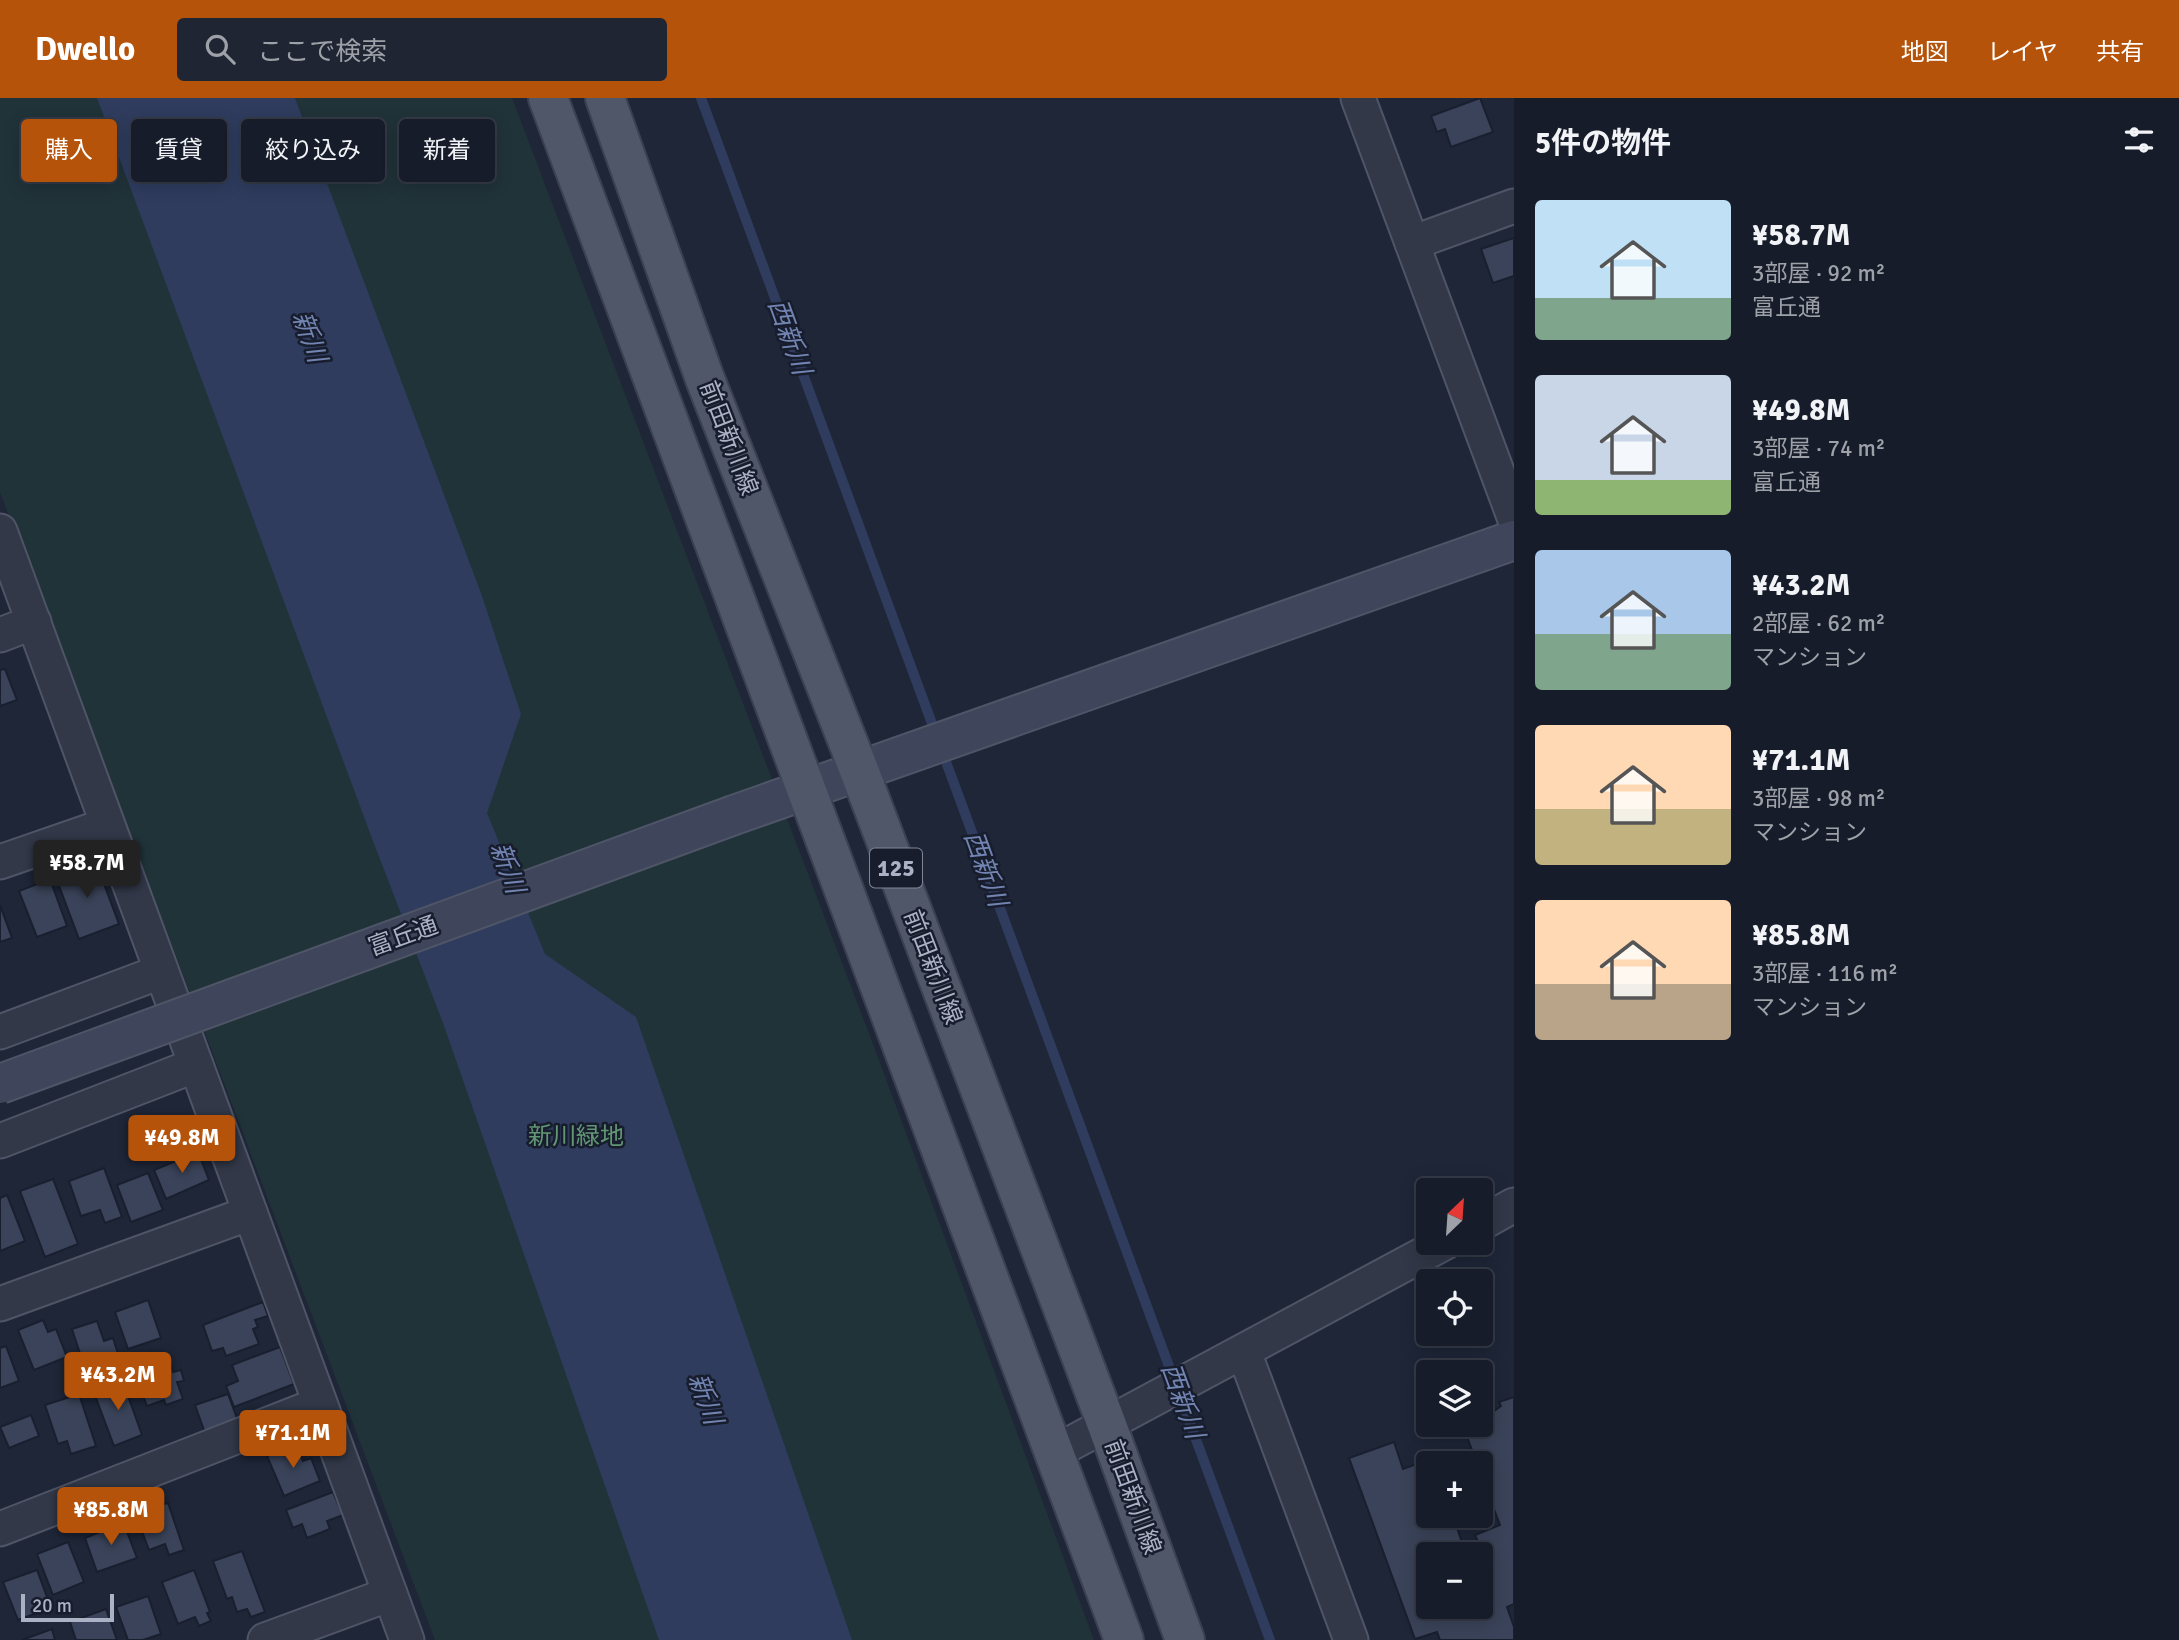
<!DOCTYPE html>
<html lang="ja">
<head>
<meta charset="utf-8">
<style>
	body { margin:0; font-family:Signika,"Noto Sans JP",sans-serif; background:#1f2532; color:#f1f3f6; height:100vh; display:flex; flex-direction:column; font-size:26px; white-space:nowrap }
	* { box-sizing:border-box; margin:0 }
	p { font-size:23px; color:#9ea1a8 }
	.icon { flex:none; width:38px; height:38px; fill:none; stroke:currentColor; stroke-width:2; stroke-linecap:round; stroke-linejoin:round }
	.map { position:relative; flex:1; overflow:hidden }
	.side { display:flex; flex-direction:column; background:#161c2a; width:665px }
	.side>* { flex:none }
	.top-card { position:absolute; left:21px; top:21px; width:665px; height:63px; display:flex; gap:14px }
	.needle { width:46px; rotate:25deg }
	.buttons { position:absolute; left:1416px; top:1080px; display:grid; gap:14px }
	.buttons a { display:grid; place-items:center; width:77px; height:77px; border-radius:7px; background:#161c2a; box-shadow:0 4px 18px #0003,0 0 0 2px #353a47; font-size:35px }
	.scale { position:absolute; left:21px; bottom:18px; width:93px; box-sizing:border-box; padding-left:7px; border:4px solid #acb2c6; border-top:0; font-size:19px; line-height:24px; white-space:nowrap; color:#acb2c6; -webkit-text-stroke:5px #181d2d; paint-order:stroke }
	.price { position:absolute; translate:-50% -60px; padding:0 16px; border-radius:7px; background:#b45309; color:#fff; font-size:23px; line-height:46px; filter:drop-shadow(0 2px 4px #0008) }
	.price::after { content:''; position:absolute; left:50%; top:42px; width:21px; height:16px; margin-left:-10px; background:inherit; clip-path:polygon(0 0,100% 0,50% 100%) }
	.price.active { background:#222; color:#fff }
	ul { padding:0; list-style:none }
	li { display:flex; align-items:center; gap:21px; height:175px; padding:0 21px }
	li span { display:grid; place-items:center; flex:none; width:196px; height:140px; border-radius:7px; color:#555 }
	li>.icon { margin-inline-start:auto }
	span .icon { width:84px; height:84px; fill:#fffc; stroke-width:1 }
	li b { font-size:30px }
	h2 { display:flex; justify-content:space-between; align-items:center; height:84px; padding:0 21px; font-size:30px }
	.chip { padding:0 24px; border-radius:7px; background:#161c2a; box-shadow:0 4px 18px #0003,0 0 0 2px #353a47; font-size:24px; line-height:63px }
	.chip.active { background:#b45309; color:#fff }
	header { display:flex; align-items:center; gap:42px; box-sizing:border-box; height:98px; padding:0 35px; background:#b45309; color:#fff }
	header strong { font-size:33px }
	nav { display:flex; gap:38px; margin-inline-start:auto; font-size:24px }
	.search { width:490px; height:63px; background:#1f2532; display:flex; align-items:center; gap:18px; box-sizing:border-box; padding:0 24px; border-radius:7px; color:#9ea1a8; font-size:26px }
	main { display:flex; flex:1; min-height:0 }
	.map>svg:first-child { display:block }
</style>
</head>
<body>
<header>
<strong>Dwello</strong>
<div class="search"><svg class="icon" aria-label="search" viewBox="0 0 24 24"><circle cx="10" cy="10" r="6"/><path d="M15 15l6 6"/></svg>ここで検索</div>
<nav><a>地図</a><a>レイヤ</a><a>共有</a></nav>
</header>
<main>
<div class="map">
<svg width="1514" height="1542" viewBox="0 0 1514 1542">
	<rect width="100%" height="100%" fill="#1e2638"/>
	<polygon fill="#203339" points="0,0 512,0 873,946 1094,1542 435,1542 0,394"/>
	<polygon fill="#2f3c5e" points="97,0 295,0 482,498 521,616 487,715 545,856 636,919 852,1542 659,1542 443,925 373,743"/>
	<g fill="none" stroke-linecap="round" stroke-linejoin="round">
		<g stroke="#2f3c5e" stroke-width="10">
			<polyline points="701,0 937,639"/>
			<polyline points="942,653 1270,1542"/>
		</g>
	</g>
	<g fill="#3a4359" stroke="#191f2f" stroke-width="2">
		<polygon points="1480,0 1493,34 1451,49 1445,31 1437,34 1431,18"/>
		<polygon points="1514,140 1514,178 1493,185 1481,151"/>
		<polygon points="5,571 17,602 0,608 0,572"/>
		<polygon points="95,762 119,826 79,841 55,777"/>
		<polygon points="50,781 67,828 37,839 19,793"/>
		<polygon points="0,807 12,840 0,844"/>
		<polygon points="198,1054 209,1082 166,1101 154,1072"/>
		<polygon points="104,1070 122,1119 105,1125 100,1112 81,1118 69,1083"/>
		<polygon points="148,1075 163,1112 131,1124 117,1087"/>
		<polygon points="53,1081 78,1146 45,1159 20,1093"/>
		<polygon points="7,1097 25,1143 0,1153 0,1100"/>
		<polygon points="148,1202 161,1240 128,1251 115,1214"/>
		<polygon points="263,1204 268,1218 255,1222 258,1229 253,1231 259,1246 226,1258 223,1250 212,1253 203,1227"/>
		<polygon points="43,1222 48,1234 56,1231 67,1259 34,1272 18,1232"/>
		<polygon points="97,1223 104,1243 113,1240 122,1268 93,1278 89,1266 84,1268 72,1231"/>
		<polygon points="6,1248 19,1283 0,1290 0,1250"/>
		<polygon points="280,1249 294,1286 234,1309 226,1288 238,1283 232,1267"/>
		<polygon points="169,1261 173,1274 181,1272 184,1283 177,1284 183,1301 166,1307 164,1302 147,1308 143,1298 140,1299 132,1274"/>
		<polygon points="122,1281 142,1337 114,1348 93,1292"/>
		<polygon points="79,1296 96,1348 71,1356 67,1343 58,1346 45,1307"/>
		<polygon points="228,1296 238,1323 205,1335 195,1307"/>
		<polygon points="1514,1299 1514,1506 1507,1509 1514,1529 1514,1542 1440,1542 1437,1534 1415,1541 1349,1360 1394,1344 1403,1371 1433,1360 1435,1365 1428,1365 1428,1418 1453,1418 1466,1456 1428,1456 1428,1508 1480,1508 1480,1469 1488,1467 1475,1437 1500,1427 1480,1375 1480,1365 1477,1365 1462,1326 1480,1326 1480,1311 1488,1308 1493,1314 1501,1308 1499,1304"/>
		<polygon points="31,1317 39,1338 9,1350 0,1329"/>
		<polygon points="297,1347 303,1363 311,1360 320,1383 284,1398 267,1358"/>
		<polygon points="333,1394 343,1417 327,1423 330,1431 307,1440 302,1426 293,1430 286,1412"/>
		<polygon points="159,1403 160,1407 168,1405 184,1452 169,1457 165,1446 149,1452 134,1412"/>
		<polygon points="115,1423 117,1428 124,1426 137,1460 97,1474 85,1440 100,1434 98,1429"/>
		<polygon points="68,1444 84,1484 53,1497 37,1456"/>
		<polygon points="242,1453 265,1514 251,1519 247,1511 237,1514 232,1499 227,1501 213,1463"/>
		<polygon points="37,1472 47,1499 44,1501 48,1511 18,1522 3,1484"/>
		<polygon points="194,1472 210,1514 207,1515 211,1523 199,1528 195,1519 178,1526 162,1484"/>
		<polygon points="148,1498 161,1536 143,1542 128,1542 116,1509"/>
		<polygon points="106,1511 117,1542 76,1542 70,1524"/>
		<polygon points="52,1531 55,1542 22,1542"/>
	</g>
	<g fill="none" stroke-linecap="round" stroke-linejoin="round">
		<g stroke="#4f5567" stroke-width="37">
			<g id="street">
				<polyline points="1358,0 1514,419"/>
				<polyline points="1412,145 1514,108"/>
				<polyline points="0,433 407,1542"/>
				<polyline points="0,537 34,524"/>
				<polyline points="0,764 107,727"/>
				<polyline points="0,934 160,874"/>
				<polyline points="0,1043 196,967"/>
				<polyline points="1480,1126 1514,1107"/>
				<polyline points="0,1206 250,1115"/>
				<polyline points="1244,1254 1351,1542"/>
				<polyline points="1055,1354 1446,1144"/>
				<polyline points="0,1431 320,1306"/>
				<polyline points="265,1542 390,1496"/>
			</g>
		</g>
		<g stroke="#4f5567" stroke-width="42">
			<polyline id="secondary" points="734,717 1514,442"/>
		</g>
		<g stroke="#3b4152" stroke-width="42">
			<g id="primary">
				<polyline points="548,0 1124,1542"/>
				<polyline points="605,0 705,281 859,672 1107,1327 1185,1542"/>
			</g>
		</g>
		<use href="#street" stroke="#323848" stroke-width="33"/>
		<use href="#secondary" stroke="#3f465c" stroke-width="38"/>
		<use href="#primary" stroke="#4f5769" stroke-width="38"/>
		<g stroke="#4f5567" stroke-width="42" stroke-linecap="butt">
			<polyline id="secondary-bridge" points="0,986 734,717"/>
		</g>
		<use href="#secondary-bridge" stroke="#3f465c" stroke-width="38"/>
	</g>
	<g text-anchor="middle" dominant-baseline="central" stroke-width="5" stroke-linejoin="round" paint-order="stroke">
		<rect fill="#181d2d" stroke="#808598" stroke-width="2" x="870" y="750.5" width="52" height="39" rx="5"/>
		<g font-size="23" font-weight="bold" fill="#acb2c6">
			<text x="896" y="770">125</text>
		</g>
		<g font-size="24" fill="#acb2c6" stroke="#181d2d">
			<text transform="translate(729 340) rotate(69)">前田新川線</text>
			<text transform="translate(403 838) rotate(-20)">富丘通</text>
			<text transform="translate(933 869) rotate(69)">前田新川線</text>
			<text transform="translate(1133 1399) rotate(70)">前田新川線</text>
		</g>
		<g font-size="24" fill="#629775" stroke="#181d2d">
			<text x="576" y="1038">新川緑地</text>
		</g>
		<g font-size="26" font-style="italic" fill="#7284b1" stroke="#181d2d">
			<text transform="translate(309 239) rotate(70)">新川</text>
			<text transform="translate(789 239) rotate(70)">西新川</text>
			<text transform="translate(507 770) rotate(70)">新川</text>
			<text transform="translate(985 771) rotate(70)">西新川</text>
			<text transform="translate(705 1301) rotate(70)">新川</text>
			<text transform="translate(1182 1303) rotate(70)">西新川</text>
		</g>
	</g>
</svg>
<div class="buttons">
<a><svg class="needle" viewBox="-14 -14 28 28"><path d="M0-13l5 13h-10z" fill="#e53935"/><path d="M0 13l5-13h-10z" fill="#9ea1a8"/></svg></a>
<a><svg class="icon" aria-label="locate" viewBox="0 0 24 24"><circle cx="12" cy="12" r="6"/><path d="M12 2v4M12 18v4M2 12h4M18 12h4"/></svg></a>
<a><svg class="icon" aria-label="layers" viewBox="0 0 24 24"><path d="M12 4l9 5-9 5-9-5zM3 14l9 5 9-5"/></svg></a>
<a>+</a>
<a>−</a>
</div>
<div class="scale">20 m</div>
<b class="price active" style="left:87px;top:802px">¥58.7M</b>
<b class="price" style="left:182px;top:1077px">¥49.8M</b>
<b class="price" style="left:118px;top:1314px">¥43.2M</b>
<b class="price" style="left:293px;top:1372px">¥71.1M</b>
<b class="price" style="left:111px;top:1449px">¥85.8M</b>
<div class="top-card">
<a class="chip active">購入</a>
<a class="chip">賃貸</a>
<a class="chip">絞り込み</a>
<a class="chip">新着</a>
</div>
</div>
<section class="side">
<h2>5件の物件<svg class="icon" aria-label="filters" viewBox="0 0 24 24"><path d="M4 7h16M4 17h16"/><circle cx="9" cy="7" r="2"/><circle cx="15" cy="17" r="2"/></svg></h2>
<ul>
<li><span style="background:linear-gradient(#bfe0f5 70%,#7fa58c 0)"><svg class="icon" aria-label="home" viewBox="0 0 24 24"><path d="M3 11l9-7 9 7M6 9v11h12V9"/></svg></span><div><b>¥58.7M</b><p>3部屋 · 92 m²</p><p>富丘通</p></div></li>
<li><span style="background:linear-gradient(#c9d6e8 75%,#8fb573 0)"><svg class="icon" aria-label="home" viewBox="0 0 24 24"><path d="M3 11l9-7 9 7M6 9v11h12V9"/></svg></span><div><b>¥49.8M</b><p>3部屋 · 74 m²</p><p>富丘通</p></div></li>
<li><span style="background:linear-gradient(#a9c7e8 60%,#7fa58c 0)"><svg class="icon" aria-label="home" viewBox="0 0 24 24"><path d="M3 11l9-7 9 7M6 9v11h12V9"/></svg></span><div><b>¥43.2M</b><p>2部屋 · 62 m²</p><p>マンション</p></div></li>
<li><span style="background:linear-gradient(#ffd9b3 60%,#c2b280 0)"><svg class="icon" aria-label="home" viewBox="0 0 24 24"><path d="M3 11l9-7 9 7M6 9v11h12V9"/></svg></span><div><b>¥71.1M</b><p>3部屋 · 98 m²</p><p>マンション</p></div></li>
<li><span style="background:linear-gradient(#ffd9b3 60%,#b9a48a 0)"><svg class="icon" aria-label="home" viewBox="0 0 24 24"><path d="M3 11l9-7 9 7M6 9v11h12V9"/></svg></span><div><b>¥85.8M</b><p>3部屋 · 116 m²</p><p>マンション</p></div></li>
</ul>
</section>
</main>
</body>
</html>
